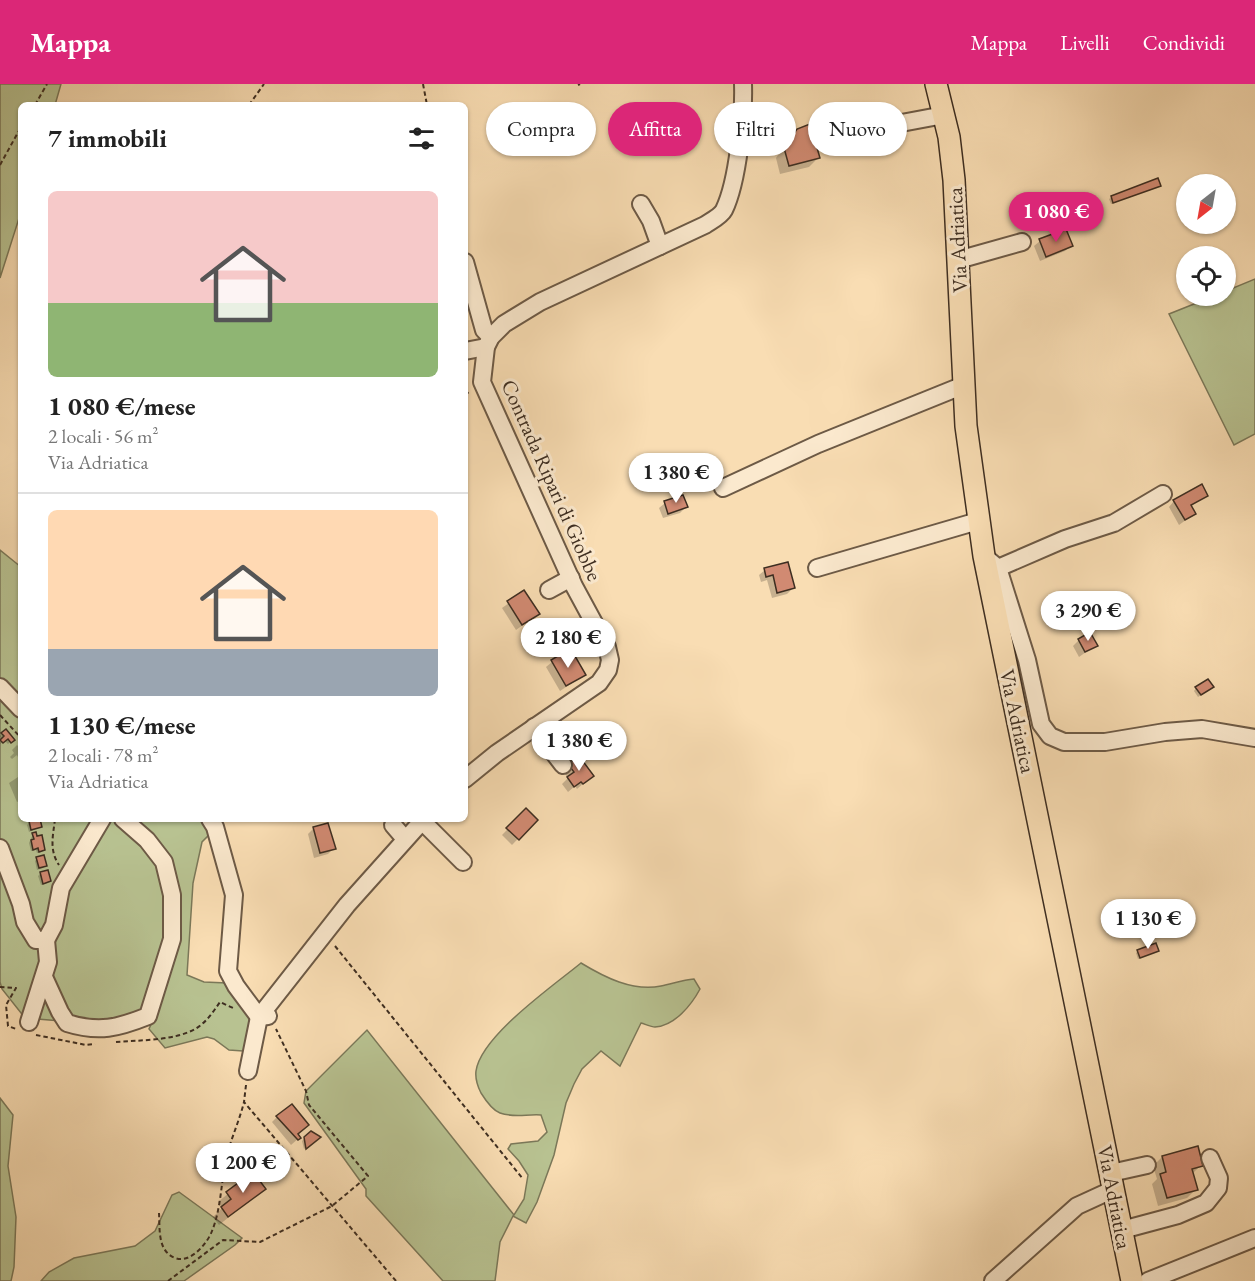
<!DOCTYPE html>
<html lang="it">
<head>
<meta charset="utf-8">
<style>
	body { margin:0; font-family:"EB Garamond",serif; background:#f2f2f2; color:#222; height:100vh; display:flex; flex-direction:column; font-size:22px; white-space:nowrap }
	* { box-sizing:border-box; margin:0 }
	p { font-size:20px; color:#767676 }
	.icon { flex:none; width:33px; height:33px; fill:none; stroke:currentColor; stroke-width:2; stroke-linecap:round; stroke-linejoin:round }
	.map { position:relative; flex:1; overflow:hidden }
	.side { position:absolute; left:18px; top:18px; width:450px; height:720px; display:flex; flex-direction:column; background:#fff; border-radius:9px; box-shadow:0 2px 4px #0004 }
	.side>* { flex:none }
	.banner { position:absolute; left:486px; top:18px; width:570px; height:54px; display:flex; gap:12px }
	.needle { width:39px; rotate:211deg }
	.buttons { position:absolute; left:1176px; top:90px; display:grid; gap:12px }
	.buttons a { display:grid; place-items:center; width:60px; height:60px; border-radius:50%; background:#fff; box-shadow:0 2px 4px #0004; font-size:30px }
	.price { position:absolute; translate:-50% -51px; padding:0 14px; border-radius:21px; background:#fff; color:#222; font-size:20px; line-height:39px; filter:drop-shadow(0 2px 3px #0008) }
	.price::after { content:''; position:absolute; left:50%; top:36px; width:18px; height:14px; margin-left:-9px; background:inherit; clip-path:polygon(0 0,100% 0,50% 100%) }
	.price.selected { background:#db2777; color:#fff }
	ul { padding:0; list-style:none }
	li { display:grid; align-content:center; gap:12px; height:318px; padding:0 30px }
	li+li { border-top:2px solid #e0e0e0 }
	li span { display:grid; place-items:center; height:186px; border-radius:9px; color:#555 }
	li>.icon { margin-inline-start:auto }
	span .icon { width:108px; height:108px; fill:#fffc; stroke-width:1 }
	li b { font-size:26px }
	h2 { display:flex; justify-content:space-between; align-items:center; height:72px; padding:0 30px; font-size:26px }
	.tag { padding:0 21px; border-radius:27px; background:#fff; box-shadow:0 2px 4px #0004; font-size:21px; line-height:54px }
	.tag.selected { background:#db2777; color:#fff }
	header { display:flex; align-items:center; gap:36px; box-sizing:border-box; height:84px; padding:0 30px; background:#db2777; color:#fff }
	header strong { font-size:28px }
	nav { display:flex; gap:33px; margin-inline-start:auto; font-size:21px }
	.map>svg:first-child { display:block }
</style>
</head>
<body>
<header>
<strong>Mappa</strong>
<nav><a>Mappa</a><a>Livelli</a><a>Condividi</a></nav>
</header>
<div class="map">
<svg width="1255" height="1197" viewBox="0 0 1255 1197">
	<rect width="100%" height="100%" fill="#f9ddb3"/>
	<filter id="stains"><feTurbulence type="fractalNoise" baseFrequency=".00333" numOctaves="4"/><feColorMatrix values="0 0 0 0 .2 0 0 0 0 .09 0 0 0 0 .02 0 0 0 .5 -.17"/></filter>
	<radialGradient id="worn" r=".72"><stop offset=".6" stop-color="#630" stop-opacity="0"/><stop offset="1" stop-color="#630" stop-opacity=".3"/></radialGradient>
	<g fill="#b8c291" stroke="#7b7859" stroke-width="1.5">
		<polygon points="0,0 61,0 55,21 21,21 21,128 0,194"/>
		<polygon points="1255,195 1255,350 1234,361 1169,230 1214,212 1226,212 1226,207"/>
		<polygon points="0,466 21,483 21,735 225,735 202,758 193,799 187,891 204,898 227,899 254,936 252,955 243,967 229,966 214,955 207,953 165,964 149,945 153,936 122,942 25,934 2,905 0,898"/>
		<path d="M581,879C604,893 633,908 661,902C672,900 682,896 694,895L700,905C692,920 675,942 655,943C651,943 645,940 641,939L620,982L601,967L582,985L574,1000L566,1019L554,1071L537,1118L526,1139L513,1132L500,1158L495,1197H443L366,1112V1105L304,1019L306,1007L367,946L514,1131L524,1115L528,1091L519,1077L508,1065L511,1060L538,1057L547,1048L541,1031C527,1030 513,1034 500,1029C492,1026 486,1017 481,1009C478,1003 475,995 476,987C481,952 553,902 581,879Z"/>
		<polygon points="0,1014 13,1031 8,1082 16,1133 14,1183 11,1197 0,1197"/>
		<polygon points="179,1108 242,1154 235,1161 184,1197 41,1197 49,1188 74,1174 135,1162 155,1147 172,1111"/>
	</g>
	<g fill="#0003">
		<polygon points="797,47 818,74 809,83 780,90 776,74 788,56"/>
		<polygon points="1159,101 1111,120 1109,115 1112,113"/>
		<polygon points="1040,157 1071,162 1065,167 1040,177 1034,162"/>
		<polygon points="1206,412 1190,423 1194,430 1179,441 1169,423 1174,417"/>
		<polygon points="665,419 686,423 680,429 663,434 659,424"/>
		<polygon points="765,486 793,504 787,510 772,514 767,496 761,498 759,491"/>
		<polygon points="524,508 538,530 516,546 502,524"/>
		<polygon points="1079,556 1096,561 1079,573 1073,562"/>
		<polygon points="552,578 567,579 584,591 560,607 546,583"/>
		<polygon points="1196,604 1209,606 1198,613 1194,607"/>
		<polygon points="6,647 13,655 8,660 5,657 0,660 2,655 0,652"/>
		<polygon points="17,661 21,665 21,673 19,675 17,671 12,675 10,673 14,669 12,666"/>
		<polygon points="569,682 592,692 577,705 575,702 568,708 562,700 568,694 563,687"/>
		<polygon points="21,691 21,716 17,718 9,699"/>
		<polygon points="526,726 536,736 512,761 502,751"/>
		<polygon points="30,738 40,743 29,748 27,741"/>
		<polygon points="327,741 334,764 328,770 314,774 308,750 313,745"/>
		<polygon points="33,750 44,765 41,768 37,769 36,766 31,767 29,759"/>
		<polygon points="37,774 45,782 43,784 37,786 35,777"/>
		<polygon points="41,789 49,797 47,799 41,801 38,792"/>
		<polygon points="1138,867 1157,867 1138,875 1136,869"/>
		<polygon points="277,1033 299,1054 291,1061 272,1038"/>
		<polygon points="305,1054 318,1054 304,1065 302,1057"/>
		<polygon points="1162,1073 1201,1081 1192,1090 1196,1105 1187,1114 1158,1122 1152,1100 1157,1095 1153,1082"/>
		<polygon points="252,1090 264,1105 219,1141 213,1133 222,1124 218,1118"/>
	</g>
	<g fill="#d18a72" stroke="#3e2e21" stroke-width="1.5">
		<polygon points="810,40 820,74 789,82 784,64 797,45"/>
		<polygon points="1158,94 1161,102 1113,119 1111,112"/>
		<polygon points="1066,145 1073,162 1046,173 1039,155"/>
		<polygon points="1202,400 1208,412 1191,421 1196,430 1185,436 1173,416"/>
		<polygon points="683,411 688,423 668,430 664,417"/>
		<polygon points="788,478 795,504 777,509 773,491 766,493 764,484"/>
		<polygon points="524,506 540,530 522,541 507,517"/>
		<polygon points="1090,548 1098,562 1085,568 1078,555"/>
		<polygon points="563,569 567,577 575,572 586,591 566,602 551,576"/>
		<polygon points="1208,595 1214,603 1201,611 1195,603"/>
		<polygon points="6,645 15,656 11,659 8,655 3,659 0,656 4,652 1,649"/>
		<polygon points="579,672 594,692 583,700 581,698 574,703 567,693 574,688 568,680"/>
		<polygon points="526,724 538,736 519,756 506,744"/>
		<polygon points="40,735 42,743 31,746 29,737"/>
		<polygon points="328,739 336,765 320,769 313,743"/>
		<polygon points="36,748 37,752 42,751 45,766 39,768 38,764 33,766 31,756 34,755 32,749"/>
		<polygon points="44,771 47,782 39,784 36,773"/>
		<polygon points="48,786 51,797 43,800 40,788"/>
		<polygon points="1156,859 1159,867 1140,874 1137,866"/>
		<polygon points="292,1020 309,1041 298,1050 301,1054 298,1056 276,1032"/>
		<polygon points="311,1047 321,1053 306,1065 304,1053"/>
		<polygon points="1198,1062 1203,1082 1192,1085 1198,1106 1167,1114 1160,1090 1166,1088 1162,1072"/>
		<polygon points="253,1088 266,1105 228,1133 221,1123 231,1115 226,1108"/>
	</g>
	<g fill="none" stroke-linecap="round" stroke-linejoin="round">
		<g stroke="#6d5a46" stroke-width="20">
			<g id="minor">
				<polyline points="848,49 944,31"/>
				<polyline points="641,120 651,137 660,162"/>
				<polyline points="958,176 1022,158"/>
				<polyline points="465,178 484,246 491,253"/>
				<polyline points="465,267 486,263"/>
				<polyline points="723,404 818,360 964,301"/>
				<polyline points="984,472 998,484 1027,576 1041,640 1050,652 1064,658 1105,658 1165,648 1202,645 1255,654"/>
				<polyline points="817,484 978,437"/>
				<polyline points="998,484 1065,455 1114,439 1163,410"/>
				<polyline points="549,506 571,494"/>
				<polyline points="0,603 21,625"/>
				<polyline points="534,643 563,681"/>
				<path d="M465,695L497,669L599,599L608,586L610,576L607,563L574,502L482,298L486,263L491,253L504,240L540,218L705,141C711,137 721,132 724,126C738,97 744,32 743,0"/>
				<polyline points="210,735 215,743 234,811 228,887 236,902 259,933 268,932"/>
				<polyline points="422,737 463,778"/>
				<polyline points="393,741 405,755"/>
				<polyline points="0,764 21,820 25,838 36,856 46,856 54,841 61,804 102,735"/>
				<path d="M44,893L60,928L67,939C99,949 118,944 148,932L172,855V811L164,778L147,756L123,735"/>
				<polyline points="29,938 48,878 46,856"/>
				<polyline points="248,987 259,933 347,821 424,735"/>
				<polyline points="1111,1089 1147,1081"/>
				<polyline points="1122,1146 1178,1131 1206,1119 1218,1104 1219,1094 1210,1074"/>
				<polyline points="993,1197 1077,1122 1114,1105"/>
				<polyline points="1148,1197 1255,1154"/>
			</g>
		</g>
		<g stroke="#3e2e21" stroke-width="24">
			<polyline id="major" points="936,0 949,53 954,96 966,342 984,472 1132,1197"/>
		</g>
		<g stroke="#3e2e21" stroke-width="2" stroke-dasharray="4.5 3" stroke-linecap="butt">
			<polyline points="423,0 427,21"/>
			<polyline points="578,1 580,0"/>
			<polyline points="35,21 47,0"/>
			<polyline points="249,21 264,0"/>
			<polyline points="0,81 21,43"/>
			<polyline points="465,311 470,307"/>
			<polyline points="0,631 21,654"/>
			<path d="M55,735C53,752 49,766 59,781"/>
			<polyline points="335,862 523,1095"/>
			<polyline points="0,903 16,904 6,921 8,942 16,945"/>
			<polyline points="36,951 86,961 95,960"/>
			<path d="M116,958C139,956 174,957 195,945C206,939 213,928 220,918L233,924"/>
			<polyline points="246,1001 244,1018 396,1197"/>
			<path d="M159,1129C160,1144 157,1167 175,1174C190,1180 207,1160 212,1147C221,1125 221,1099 226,1075C230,1057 239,1038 244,1018"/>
			<polyline points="168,1197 223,1156 260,1158 332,1122 368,1092 309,1021 306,1007 276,945"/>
		</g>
		<use href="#minor" stroke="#fbe9ce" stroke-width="16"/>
		<use href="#major" stroke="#f9ddb3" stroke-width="21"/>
	</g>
	<g text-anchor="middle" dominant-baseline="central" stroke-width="6" stroke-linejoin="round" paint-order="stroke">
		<g font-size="21" fill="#3e2e21" stroke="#fbe9ce">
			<text transform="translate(957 156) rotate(-93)">Via Adriatica</text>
			<text transform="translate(552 396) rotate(66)">Contrada Ripari di Giobbe</text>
			<text transform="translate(1018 637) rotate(78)">Via Adriatica</text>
			<text transform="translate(1115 1113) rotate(79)">Via Adriatica</text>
		</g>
	</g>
	<rect width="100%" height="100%" filter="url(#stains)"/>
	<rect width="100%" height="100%" fill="url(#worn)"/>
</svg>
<div class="buttons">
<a><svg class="needle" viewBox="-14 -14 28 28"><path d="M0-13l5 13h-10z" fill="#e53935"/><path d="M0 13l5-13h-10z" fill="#767676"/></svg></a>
<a><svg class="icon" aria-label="locate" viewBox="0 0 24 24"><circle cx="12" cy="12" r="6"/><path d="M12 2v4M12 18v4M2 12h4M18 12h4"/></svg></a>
</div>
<b class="price selected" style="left:1056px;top:159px">1 080 €</b>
<b class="price" style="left:676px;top:420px">1 380 €</b>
<b class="price" style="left:1088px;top:558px">3 290 €</b>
<b class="price" style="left:568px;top:585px">2 180 €</b>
<b class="price" style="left:579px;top:688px">1 380 €</b>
<b class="price" style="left:1148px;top:866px">1 130 €</b>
<b class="price" style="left:243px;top:1110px">1 200 €</b>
<div class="banner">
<a class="tag">Compra</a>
<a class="tag selected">Affitta</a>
<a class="tag">Filtri</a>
<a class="tag">Nuovo</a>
</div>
<section class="side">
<h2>7 immobili<svg class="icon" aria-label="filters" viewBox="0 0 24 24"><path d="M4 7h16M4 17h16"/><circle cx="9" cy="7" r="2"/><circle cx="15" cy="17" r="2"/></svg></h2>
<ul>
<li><span style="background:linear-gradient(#f6c9c9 60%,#8fb573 0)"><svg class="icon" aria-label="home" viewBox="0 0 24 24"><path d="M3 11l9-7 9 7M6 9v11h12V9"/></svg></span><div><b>1 080 €/mese</b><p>2 locali · 56 m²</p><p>Via Adriatica</p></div></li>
<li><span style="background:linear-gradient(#ffd9b3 75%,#9aa5b1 0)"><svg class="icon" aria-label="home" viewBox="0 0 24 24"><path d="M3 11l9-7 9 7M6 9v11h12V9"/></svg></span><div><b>1 130 €/mese</b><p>2 locali · 78 m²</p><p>Via Adriatica</p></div></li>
</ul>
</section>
</div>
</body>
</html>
